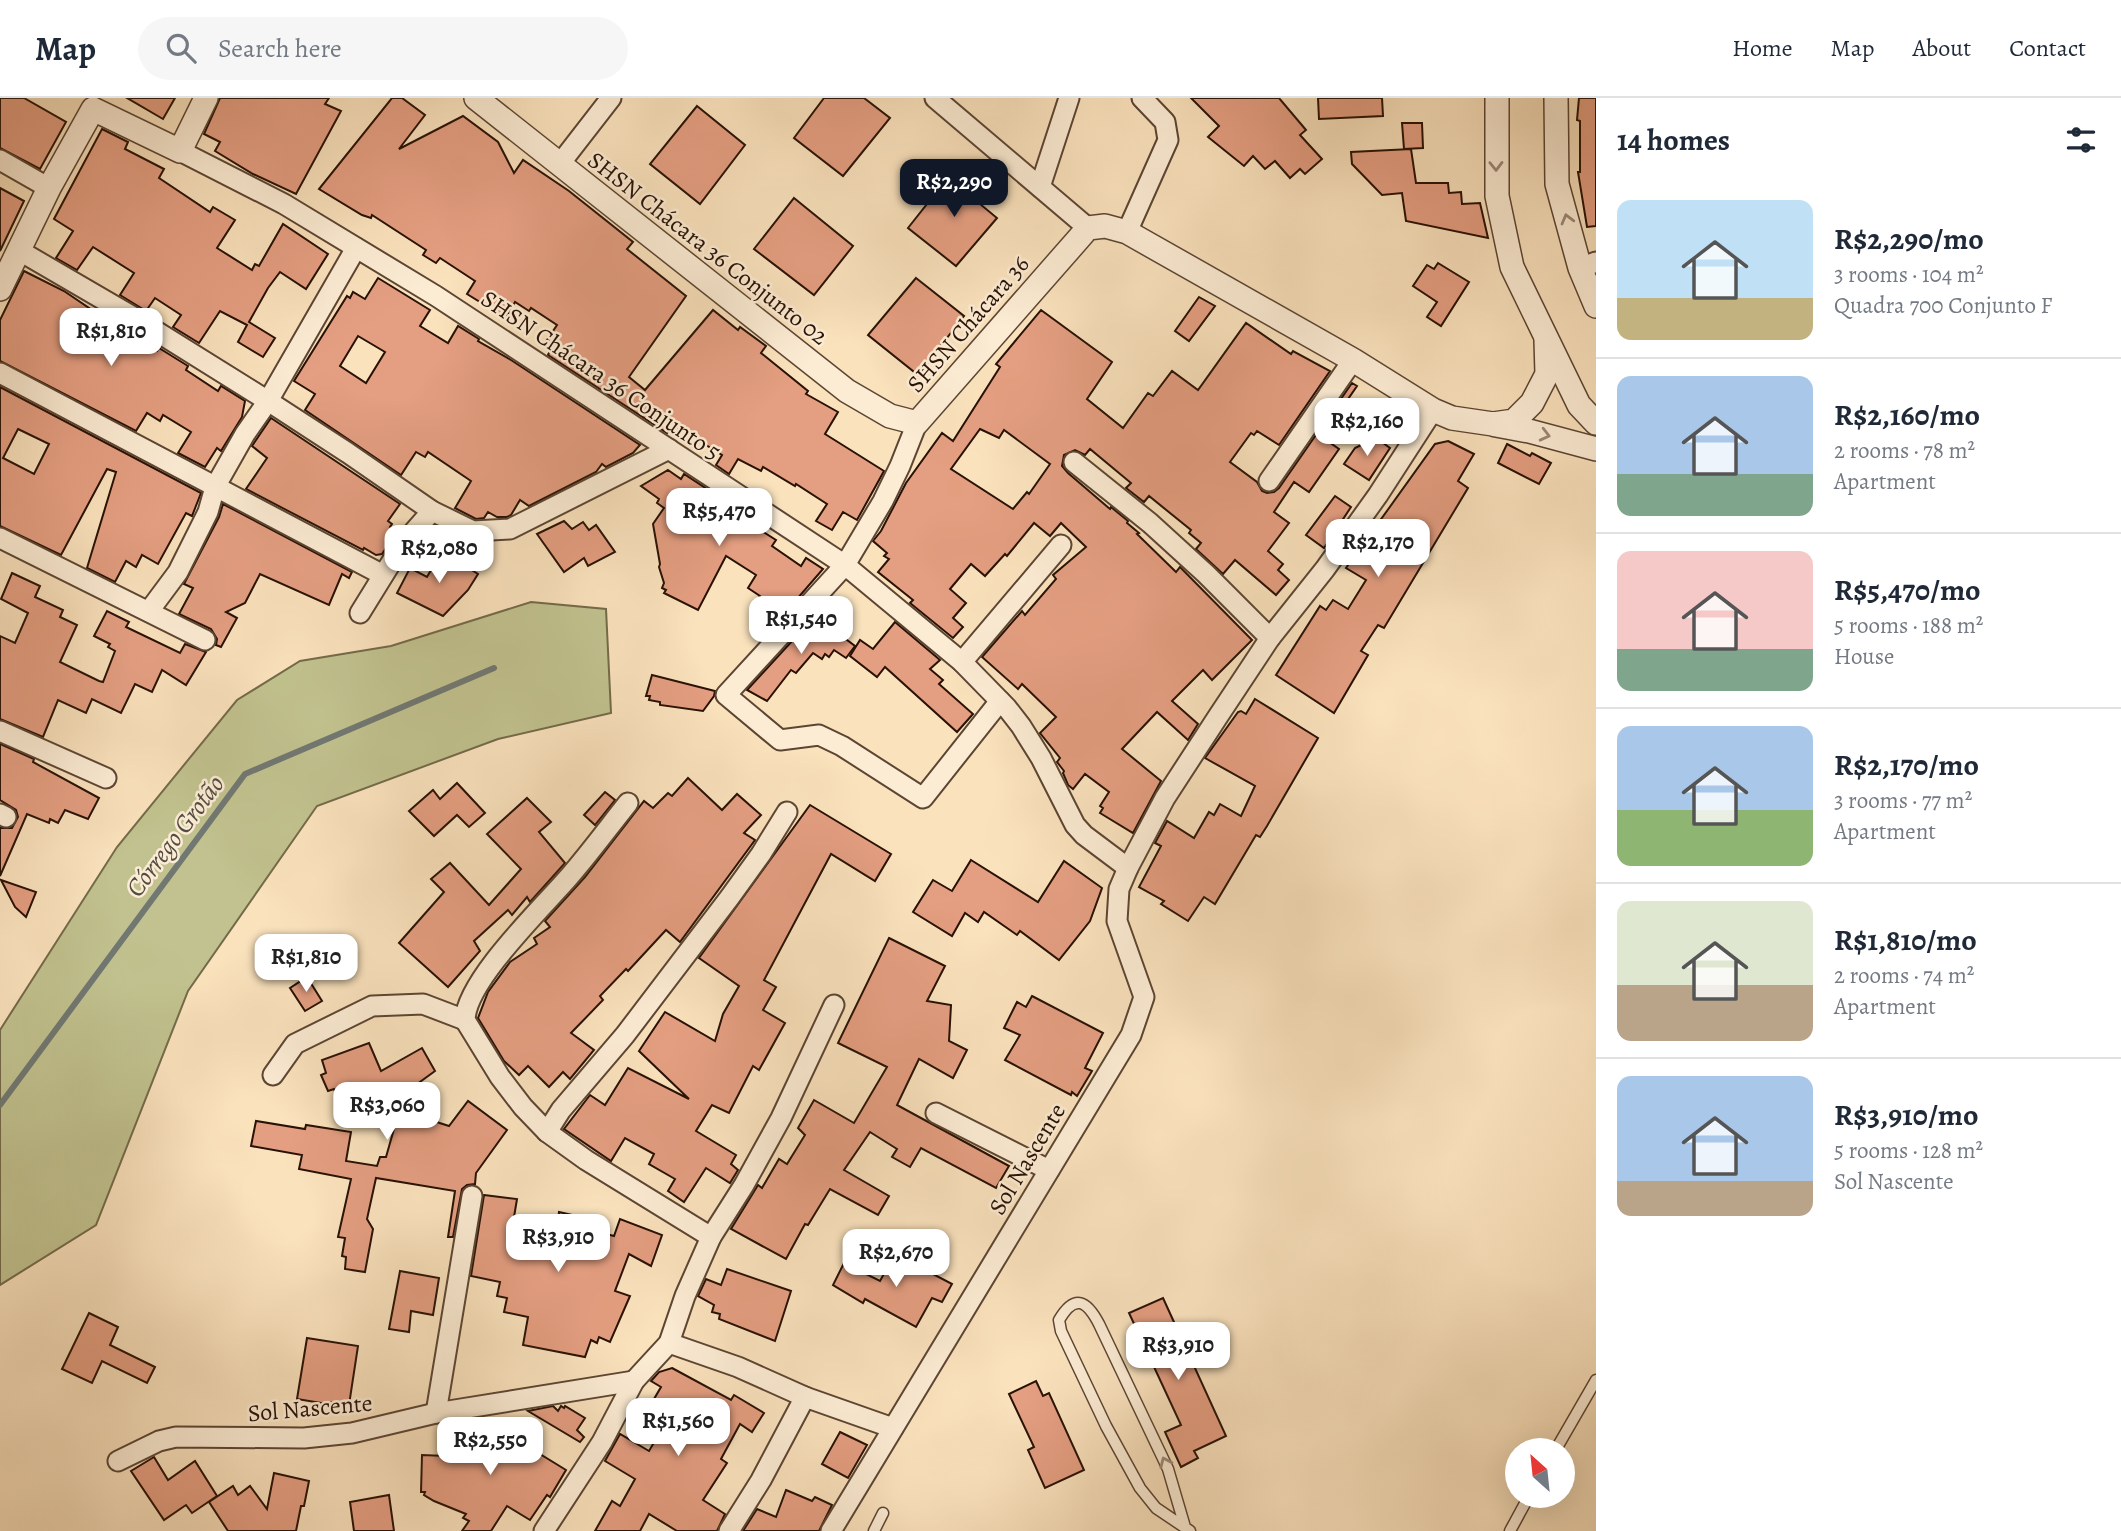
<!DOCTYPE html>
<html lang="en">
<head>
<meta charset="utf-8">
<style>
	body { margin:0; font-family:Alegreya,serif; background:#f6f6f7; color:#1f2937; height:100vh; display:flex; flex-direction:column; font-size:26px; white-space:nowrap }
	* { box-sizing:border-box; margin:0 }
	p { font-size:23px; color:#747a83 }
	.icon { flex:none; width:38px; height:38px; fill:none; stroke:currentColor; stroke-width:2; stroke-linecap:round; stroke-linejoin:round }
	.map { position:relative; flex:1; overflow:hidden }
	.drawer { display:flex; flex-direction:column; background:#fff; width:525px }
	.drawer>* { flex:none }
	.needle { width:46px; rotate:333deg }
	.fabs { position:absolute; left:1505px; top:1340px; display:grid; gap:14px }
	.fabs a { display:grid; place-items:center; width:70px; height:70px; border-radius:50%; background:#fff; box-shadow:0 7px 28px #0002; font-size:35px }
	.price { position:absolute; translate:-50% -60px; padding:0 16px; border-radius:14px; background:#fff; color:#222; font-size:23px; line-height:46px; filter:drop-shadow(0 2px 4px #0008) }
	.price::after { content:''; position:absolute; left:50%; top:42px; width:21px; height:16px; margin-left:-10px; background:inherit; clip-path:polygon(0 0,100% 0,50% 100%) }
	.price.selected { background:#111827; color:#fff }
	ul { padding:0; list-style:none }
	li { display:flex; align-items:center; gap:21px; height:175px; padding:0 21px }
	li+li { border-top:2px solid #e0e1e3 }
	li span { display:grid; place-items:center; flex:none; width:196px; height:140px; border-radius:14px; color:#555 }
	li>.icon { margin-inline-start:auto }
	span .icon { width:84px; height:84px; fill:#fffc; stroke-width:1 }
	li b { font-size:30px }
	h2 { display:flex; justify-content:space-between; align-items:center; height:84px; padding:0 21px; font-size:30px }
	header { display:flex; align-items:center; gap:42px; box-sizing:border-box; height:98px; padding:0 35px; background:#fff; border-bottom:2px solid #e0e1e3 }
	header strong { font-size:33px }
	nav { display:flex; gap:38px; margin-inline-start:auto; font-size:24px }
	.search { width:490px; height:63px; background:#f6f6f7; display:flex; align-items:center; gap:18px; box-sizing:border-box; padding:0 24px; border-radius:38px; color:#747a83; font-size:26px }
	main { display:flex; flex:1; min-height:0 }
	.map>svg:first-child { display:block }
</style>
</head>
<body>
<header>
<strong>Map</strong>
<div class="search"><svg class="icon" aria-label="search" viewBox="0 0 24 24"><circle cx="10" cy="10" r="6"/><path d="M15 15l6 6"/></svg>Search here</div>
<nav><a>Home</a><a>Map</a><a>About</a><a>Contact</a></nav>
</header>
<main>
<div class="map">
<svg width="1596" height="1433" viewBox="0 0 1596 1433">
	<rect width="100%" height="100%" fill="#fae2bd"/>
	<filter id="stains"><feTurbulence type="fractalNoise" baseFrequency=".00286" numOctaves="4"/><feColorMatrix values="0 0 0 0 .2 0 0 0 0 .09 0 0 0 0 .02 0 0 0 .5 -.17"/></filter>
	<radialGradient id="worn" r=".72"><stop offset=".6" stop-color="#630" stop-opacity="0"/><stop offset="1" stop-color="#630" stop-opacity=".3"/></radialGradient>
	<polygon fill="#c1c28f" stroke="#746a4a" stroke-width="2" points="531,504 606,511 611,615 498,641 317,708 188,893 96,1127 0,1187 0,932 117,749 237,602 300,563 391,548"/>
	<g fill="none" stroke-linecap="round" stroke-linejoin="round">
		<polyline stroke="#717872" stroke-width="6" points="0,1007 245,676 494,570"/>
	</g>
	<g fill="#e49e81" stroke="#281105" stroke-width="2" fill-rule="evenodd">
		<polygon points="0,0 24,0 66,24 40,71 0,50"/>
		<polygon points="127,0 175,0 163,21"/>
		<polygon points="220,0 329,0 325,6 341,13 296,96 253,76 215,53 220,44 204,36"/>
		<polygon points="392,0 402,0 425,17 399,51 463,18 498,44 514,75 523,62 569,93 633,144 627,151 686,198 629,279 645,292 713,212 738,232 740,229 766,248 761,255 808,293 806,296 838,314 825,336 884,373 857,422 843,414 832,432 816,423 827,406 796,386 795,388 763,369 761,373 738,361 729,376 716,367 722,357 672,326 667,335 548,257 552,249 545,245 557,227 531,210 529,213 515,204 506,220 467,196 475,183 440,160 436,165 423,157 426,152 372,117 371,120 362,117 319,91"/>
		<polygon points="824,0 864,0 890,20 843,78 794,40"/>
		<polygon points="1191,0 1279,0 1306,32 1300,37 1322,61 1305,76 1300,71 1290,80 1275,63 1265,71 1253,58 1244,68 1208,39 1219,28"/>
		<polygon points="1318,0 1382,0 1383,18 1319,21"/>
		<polygon points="1579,0 1596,0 1596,128 1587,129 1578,74 1580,74 1580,23 1577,22"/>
		<polygon points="697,8 745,47 700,106 650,66"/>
		<polygon points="1402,25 1422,25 1423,50 1404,51"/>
		<polygon points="102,31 128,44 125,51 164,71 159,80 210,114 213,109 235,122 217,150 252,172 255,166 259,168 283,126 328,156 306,191 280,174 268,190 249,224 275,240 263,259 238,244 247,227 220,213 199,245 173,229 181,217 155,200 146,213 120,197 134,175 93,149 77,172 56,160 73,133 54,121"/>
		<polygon points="1411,51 1416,85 1448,85 1449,95 1461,94 1462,106 1480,105 1488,140 1406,123 1402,95 1382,97 1352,66 1351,54"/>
		<polygon points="954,72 987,98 980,106 997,120 956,168 908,130"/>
		<polygon points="0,90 24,103 0,153"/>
		<polygon points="794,100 853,148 814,197 754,151"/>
		<polygon points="1438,165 1469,184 1441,228 1427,219 1437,204 1413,188 1427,167 1434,171"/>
		<polygon points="24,173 64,193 104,220 106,217 129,230 132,233 130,236 157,253 159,250 188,268 186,272 218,293 221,288 245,303 242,319 221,353 217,350 205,369 178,355 191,334 163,317 160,323 147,315 136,333 0,263 0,222"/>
		<path d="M378,180L430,212L420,228L448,245L458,228L479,241L478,243L511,262L640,347L633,355L606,369L602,366L596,374L529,408L520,402L511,417L507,419H497L488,414L484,420L476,421L455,410L471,383L428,354L425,359L416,354L401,377L305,312L315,296L294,283L347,198L350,200L353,194L365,201ZM358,238L385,254L366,285L340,268Z"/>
		<polygon points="916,180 964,218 918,277 868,237"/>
		<polygon points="1199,199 1215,208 1189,243 1175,233"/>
		<path d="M1041,212L1112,264L1087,301L1123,330L1148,295L1153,298L1172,273L1198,292L1246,225L1291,256L1293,253L1330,273L1279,347L1257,333L1254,337L1251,335L1230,364L1257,384L1262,393L1267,395L1274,394L1279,390L1352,285L1357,288L1322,339L1339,351L1309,394L1294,384L1274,414L1289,425L1268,453L1283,466L1278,472L1289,482L1276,497L1235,462L1223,476L1196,451L1201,445L1189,435L1191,432L1149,398L1144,404L1126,390L1131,385L1090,351L1085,357L1075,352L1064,357L1062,368L1068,375L1110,411L1111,409L1128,423L1127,425L1139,435L1137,436L1176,474L1180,469L1252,542L1212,582L1203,572L1172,603L1198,626L1188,642L1157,614L1122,651L1161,683L1133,735L1100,715L1103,710L1100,708L1109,694L1085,676L1073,691L1068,687L1063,675L1064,673L1057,664L1060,660L1040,635L1056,619L1022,586L1018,591L982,559L1022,513L1025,517L1056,481L1053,477L1086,449L1061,425L1050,438L1034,425L1007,458L1005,456L985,478L971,466L950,491L966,505L953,520L963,529L953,540L910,505L913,502L878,474L889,461L884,458L887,455L873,443L881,433L906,385L942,335L953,343L1000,269L996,266ZM980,331L999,340L1004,332L1050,366L1029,396L1027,394L1013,411L951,371Z"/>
		<path d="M0,289L201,395L192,418L186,415L158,466L142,457L136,469L126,463L115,484L87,470L116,374L107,371L61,457L0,428ZM18,331L49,346L34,376L3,360Z"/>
		<polygon points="271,320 400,406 388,423 392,426 390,429 397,434 382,456 376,457 364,450 363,452 246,391 267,360 252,348"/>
		<polygon points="1375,339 1390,350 1369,382 1344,366 1355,350 1365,345 1369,347"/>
		<polygon points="1448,343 1474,356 1458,383 1468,390 1384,530 1378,527 1361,553 1368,557 1334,615 1276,577 1320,508 1326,512 1333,502 1348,511 1366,482 1346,470 1435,346"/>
		<polygon points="1507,346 1530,358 1532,355 1551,365 1539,386 1498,365"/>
		<polygon points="668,372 681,381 684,376 716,397 715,400 736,414 735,416 776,442 772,448 801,468 806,460 823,471 778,523 755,506 760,498 748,490 756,477 726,458 698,512 664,495 666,492 662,490 664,485 659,469 660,466 653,426 664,410 657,405 659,401 641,388"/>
		<polygon points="1335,398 1351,409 1324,450 1306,437"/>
		<polygon points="223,406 352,474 349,480 342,476 329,507 260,476 245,505 226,514 237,520 221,549 216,547 217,541 211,531 179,516 193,490 184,486 219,419"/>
		<polygon points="564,423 572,431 583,424 589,432 596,427 615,454 588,468 584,460 564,474 537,436"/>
		<polygon points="443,432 465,443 459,453 437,440"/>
		<polygon points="442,453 478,476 468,492 443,518 397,495 410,470 427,479"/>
		<polygon points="12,475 40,488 35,499 63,512 60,519 77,527 60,564 99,583 103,584 115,553 108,549 110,546 94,538 107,513 129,524 126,529 180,555 185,546 206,554 186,587 162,572 152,594 135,586 121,615 92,601 86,615 58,602 43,639 0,621 0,538 15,545 28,515 1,501"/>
		<polygon points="815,518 855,548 846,560 834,552 829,559 825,556 822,561 813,555 796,575 791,572 767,603 747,592"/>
		<polygon points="895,524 940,562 930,571 943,582 939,586 973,616 957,634 885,569 877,579 850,558 860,542 873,551"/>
		<polygon points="652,577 715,593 714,598 703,613 660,607 660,604 649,602 650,598 646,598"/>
		<polygon points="1255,601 1318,640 1267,728 1260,739 1256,737 1215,806 1204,799 1188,823 1161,806 1164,803 1139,789 1161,748 1155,745 1167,723 1194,740 1209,714 1214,717 1220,706 1241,718 1255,688 1205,660 1238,614 1241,613 1246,616"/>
		<polygon points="0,646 34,661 33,664 99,700 88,721 65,712 58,725 50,721 49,725 27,716 0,778 0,730 12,730 18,719 16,712 0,702"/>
		<polygon points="688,680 722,712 737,696 761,717 744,735 755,742 680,844 666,832 628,873 626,871 600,898 603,902 571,935 594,952 570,981 563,974 549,989 528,968 519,977 504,963 478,920 488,894 510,864 537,846 534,840 550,829 545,823 585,779 644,703 653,710 668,695 672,698"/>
		<polygon points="457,685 485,715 469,729 457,717 434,738 409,713 433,692 440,701"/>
		<polygon points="605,694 615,702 595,727 584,717"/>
		<polygon points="527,700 551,724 539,734 565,765 530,804 527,799 512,817 508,812 474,843 480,853 448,889 399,845 444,794 431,781 450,765 489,807 521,771 487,736"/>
		<polygon points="810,707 891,756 875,783 831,756 764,882 776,889 763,912 785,925 759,972 753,968 729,1015 712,1007 696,1033 736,1057 731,1066 738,1072 730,1085 706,1070 684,1104 668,1093 675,1081 649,1066 654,1056 625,1040 611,1063 564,1031 590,997 605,1007 628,970 689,1001 639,953 665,914 715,943 723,916 739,888 699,860"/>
		<polygon points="971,762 1038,804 1064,763 1102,790 1090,823 1059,862 1020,833 1017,837 984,814 978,824 965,815 952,838 913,814 933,782 952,793"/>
		<polygon points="1,782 36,794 26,819 15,809"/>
		<polygon points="889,840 945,868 927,903 951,907 949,943 967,952 953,980 919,961 897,1007 1009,1068 996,1090 921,1050 910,1069 892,1059 897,1051 870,1034 844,1072 889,1098 878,1117 830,1091 808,1127 805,1126 786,1161 731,1131 758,1087 762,1090 779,1061 787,1066 805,1037 798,1030 814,1002 854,1025 887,969 838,945"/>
		<polygon points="307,879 322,903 305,913 290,890"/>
		<polygon points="1032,898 1103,935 1085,970 1092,973 1077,998 1072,994 1071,997 1005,962 1020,937 1004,930 1017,904 1026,909"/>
		<polygon points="369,945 381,973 422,950 435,973 387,1008 449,1028 468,1003 507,1032 476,1075 475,1086 467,1087 462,1091 453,1139 448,1139 455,1093 376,1080 367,1121 373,1131 365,1174 345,1171 346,1159 342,1158 345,1140 338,1139 351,1081 299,1071 302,1057 251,1048 256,1023 305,1031 306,1027 351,1034 346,1063 377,1068 380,1059 386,1059 394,1031 369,1024 369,1002 351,1000 339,1004 334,991 328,993 321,977 326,975 322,962"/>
		<polygon points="484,1097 517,1101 514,1119 557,1129 559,1114 581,1119 579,1129 614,1138 620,1121 662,1137 651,1168 629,1156 615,1193 630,1198 610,1244 599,1239 597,1245 591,1242 585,1259 523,1247 528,1219 504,1214 507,1200 497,1198 500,1184 471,1178"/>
		<polygon points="895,1156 952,1186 942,1204 932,1200 916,1229 865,1201 863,1205 833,1187 844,1165 880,1183"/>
		<polygon points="727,1171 791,1193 775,1243 719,1221 720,1216 712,1214 714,1207 698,1198 706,1181 721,1187"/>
		<polygon points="400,1173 439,1180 433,1217 411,1213 409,1234 389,1231"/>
		<polygon points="1163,1200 1226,1338 1194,1353 1198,1360 1181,1369 1165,1334 1181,1327 1129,1215"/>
		<polygon points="89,1215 118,1229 110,1247 155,1269 147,1285 102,1263 92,1285 62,1271"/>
		<polygon points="307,1240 358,1248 349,1307 327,1304 327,1306 297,1301"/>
		<polygon points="672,1270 731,1302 734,1297 764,1315 752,1334 740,1326 721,1361 727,1365 703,1402 725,1416 717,1433 677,1433 649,1416 640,1433 595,1433 612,1403 620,1408 635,1381 605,1363 620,1336 649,1353 666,1324 647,1313 661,1289 651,1283 659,1274"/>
		<polygon points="1036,1283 1043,1298 1049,1295 1084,1372 1045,1390 1028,1352 1034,1349 1009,1296"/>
		<polygon points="553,1308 558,1313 561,1308 564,1310 565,1308 585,1320 577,1332 584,1339 580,1344 528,1313"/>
		<polygon points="498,1321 517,1333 514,1340 566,1372 550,1399 547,1397 530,1422 507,1408 491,1433 462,1433 469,1423 463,1420 466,1416 434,1403 424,1397 425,1394 421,1394 422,1357 446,1358 446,1348 467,1349 467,1332 491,1333"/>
		<polygon points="840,1334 867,1347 848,1380 822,1366"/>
		<polygon points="154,1359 168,1382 195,1363 217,1398 192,1415 186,1407 164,1422 131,1373"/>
		<polygon points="274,1375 309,1383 304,1408 301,1408 296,1433 228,1433 209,1404 233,1388 238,1397 250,1388 267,1411"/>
		<polygon points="786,1392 812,1403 815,1399 832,1407 819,1433 743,1433 757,1411 776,1419"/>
		<polygon points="389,1397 394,1433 354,1433 350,1404"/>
	</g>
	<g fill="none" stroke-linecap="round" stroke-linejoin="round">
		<g stroke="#5c4533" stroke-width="13">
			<g id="service">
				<polyline points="1555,1353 1596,1282"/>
				<path d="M1185,1429L1168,1371L1099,1226C1087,1203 1075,1195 1059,1222L1061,1233L1106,1328L1140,1390L1156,1410L1190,1433"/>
				<polyline points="874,1433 883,1415"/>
				<polyline points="1510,1433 1529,1398"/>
			</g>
		</g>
		<g stroke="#5c4533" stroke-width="23">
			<g id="minor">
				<polyline points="935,0 1088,130"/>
				<polyline points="180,53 284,106 436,198 845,467 962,564 1007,610 1021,628 1041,660 1075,727 1084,737 1128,770"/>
				<polyline points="0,62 49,90"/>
				<polyline points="559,67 611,0"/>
				<polyline points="1040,89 1069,0"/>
				<polyline points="1127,134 1168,42 1165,24 1142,0"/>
				<polyline points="20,153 135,220 268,303 348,355 432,413 473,433 510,431 669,351"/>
				<polyline points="1580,170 1596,164"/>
				<polyline points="0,275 383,477"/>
				<polyline points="917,325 900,368 883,403 845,467 726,597 780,642 819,637 842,648 923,700 1000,603"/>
				<polyline points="1074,364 1150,425 1206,476 1270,540"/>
				<polyline points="1269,383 1353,262"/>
				<polyline points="0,440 205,542"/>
				<polyline points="149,513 178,474 208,414 215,389 245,336 268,303 356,150"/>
				<polyline points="360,515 402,447 432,413"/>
				<polyline points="962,564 1061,447"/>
				<polyline points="0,633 106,680"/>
				<path d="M628,705C608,730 589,756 568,780C542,810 466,883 465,922L500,979L523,1009L547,1034L586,1062L711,1139"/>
				<polyline points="0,716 6,719"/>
				<polyline points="273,977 295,946 372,908 423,906 465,922"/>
				<polyline points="936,1015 1049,1072"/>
				<polyline points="547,1034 561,1012 625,937 730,799 761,756 787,714"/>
				<polyline points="669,1245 738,1269 805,1299 893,1330"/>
				<polyline points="436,1315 472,1098"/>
				<polyline points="118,1363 159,1343 176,1339 304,1340 352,1335 436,1315 634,1283"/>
				<polyline points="544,1433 602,1344 634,1283 669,1245 685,1198 711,1139 744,1087 781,1020 834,907"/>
				<polyline points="729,1433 761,1382 805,1299"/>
				<polyline points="831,1433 1131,937 1144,899 1117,823 1119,791 1128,770 1165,700 1217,620 1270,540 1325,471 1378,397 1433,312"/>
			</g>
		</g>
		<g stroke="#5c4533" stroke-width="26">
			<g id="tertiary">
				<polyline points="476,0 847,293 890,318 917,325 1088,130 1105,128 1127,134 1353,262 1433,312 1452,320 1493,326 1514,323 1532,305 1547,276 1546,242"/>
				<polyline points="1497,0 1497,98 1512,169 1579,307 1596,325"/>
				<polyline points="1556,0 1557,86 1580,170 1596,208"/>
				<polyline points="0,191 49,90 93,11 180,53 206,0"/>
				<polyline points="1496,327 1529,333 1596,351"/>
			</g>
		</g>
		<use href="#service" stroke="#fcecd4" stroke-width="10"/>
		<use href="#minor" stroke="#fcecd4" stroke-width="19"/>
		<use href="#tertiary" stroke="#fcecd4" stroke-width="23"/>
	</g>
	<defs><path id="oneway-chevron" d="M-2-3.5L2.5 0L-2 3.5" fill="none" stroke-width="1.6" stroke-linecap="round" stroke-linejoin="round" transform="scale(1.75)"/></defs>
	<g stroke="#9d8977">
		<use href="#oneway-chevron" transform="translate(1496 68) rotate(89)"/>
		<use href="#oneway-chevron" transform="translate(1567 121) rotate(-105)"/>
		<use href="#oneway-chevron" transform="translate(1545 337) rotate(14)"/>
		<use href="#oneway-chevron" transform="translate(1165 1364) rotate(-114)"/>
	</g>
	<g text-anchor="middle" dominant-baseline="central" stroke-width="5" stroke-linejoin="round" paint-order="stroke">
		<g font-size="24" fill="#281105" stroke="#fcecd4">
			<text transform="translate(708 150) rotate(38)">SHSN Chácara 36 Conjunto 02</text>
			<text transform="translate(968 226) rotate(-49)">SHSN Chácara 36</text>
			<text transform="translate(601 277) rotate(34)">SHSN Chácara 36 Conjunto 5</text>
			<text transform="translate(1027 1061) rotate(-59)">Sol Nascente</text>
			<text transform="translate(310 1310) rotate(-5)">Sol Nascente</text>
		</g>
		<g font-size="26" font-style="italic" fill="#524d44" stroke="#fcecd4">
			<text transform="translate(175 738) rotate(-53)">Córrego Grotão</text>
		</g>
	</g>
	<rect width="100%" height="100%" filter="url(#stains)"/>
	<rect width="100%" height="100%" fill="url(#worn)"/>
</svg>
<div class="fabs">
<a><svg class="needle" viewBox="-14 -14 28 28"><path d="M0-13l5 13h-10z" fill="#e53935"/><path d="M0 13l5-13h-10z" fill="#747a83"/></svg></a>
</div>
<b class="price selected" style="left:954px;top:121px">R$2,290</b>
<b class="price" style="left:111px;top:270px">R$1,810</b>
<b class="price" style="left:1367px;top:360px">R$2,160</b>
<b class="price" style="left:719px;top:450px">R$5,470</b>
<b class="price" style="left:1378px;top:481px">R$2,170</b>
<b class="price" style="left:439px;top:487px">R$2,080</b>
<b class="price" style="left:801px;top:558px">R$1,540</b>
<b class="price" style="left:306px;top:896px">R$1,810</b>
<b class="price" style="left:387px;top:1044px">R$3,060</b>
<b class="price" style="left:558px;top:1176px">R$3,910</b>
<b class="price" style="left:896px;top:1191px">R$2,670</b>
<b class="price" style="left:1178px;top:1284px">R$3,910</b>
<b class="price" style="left:678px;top:1360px">R$1,560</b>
<b class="price" style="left:490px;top:1379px">R$2,550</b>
</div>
<section class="drawer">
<h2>14 homes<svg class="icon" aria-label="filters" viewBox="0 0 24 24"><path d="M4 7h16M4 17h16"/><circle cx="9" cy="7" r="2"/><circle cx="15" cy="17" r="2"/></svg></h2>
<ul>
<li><span style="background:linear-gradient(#bfe0f5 70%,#c2b280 0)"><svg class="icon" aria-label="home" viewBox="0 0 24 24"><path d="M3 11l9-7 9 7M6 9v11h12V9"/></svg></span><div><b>R$2,290/mo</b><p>3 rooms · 104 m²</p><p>Quadra 700 Conjunto F</p></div></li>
<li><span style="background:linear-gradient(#a9c7e8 70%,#7fa58c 0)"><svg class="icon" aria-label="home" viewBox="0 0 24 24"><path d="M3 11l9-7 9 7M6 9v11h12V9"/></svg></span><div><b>R$2,160/mo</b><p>2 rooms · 78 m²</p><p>Apartment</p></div></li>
<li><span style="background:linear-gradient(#f6c9c9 70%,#7fa58c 0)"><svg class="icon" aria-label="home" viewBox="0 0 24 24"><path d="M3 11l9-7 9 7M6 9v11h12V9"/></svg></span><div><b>R$5,470/mo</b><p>5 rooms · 188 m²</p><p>House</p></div></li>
<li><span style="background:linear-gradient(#a9c7e8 60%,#8fb573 0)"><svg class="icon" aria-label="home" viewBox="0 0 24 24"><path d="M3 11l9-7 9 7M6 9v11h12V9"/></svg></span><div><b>R$2,170/mo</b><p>3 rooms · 77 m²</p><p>Apartment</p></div></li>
<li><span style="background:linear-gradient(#dfe7d0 60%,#b9a48a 0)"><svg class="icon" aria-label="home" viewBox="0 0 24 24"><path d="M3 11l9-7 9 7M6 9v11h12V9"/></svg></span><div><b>R$1,810/mo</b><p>2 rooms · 74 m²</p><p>Apartment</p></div></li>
<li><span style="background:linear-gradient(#a9c7e8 75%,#b9a48a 0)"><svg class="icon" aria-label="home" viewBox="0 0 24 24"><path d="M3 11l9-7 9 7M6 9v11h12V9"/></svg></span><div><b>R$3,910/mo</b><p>5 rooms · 128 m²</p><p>Sol Nascente</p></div></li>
</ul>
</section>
</main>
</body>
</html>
